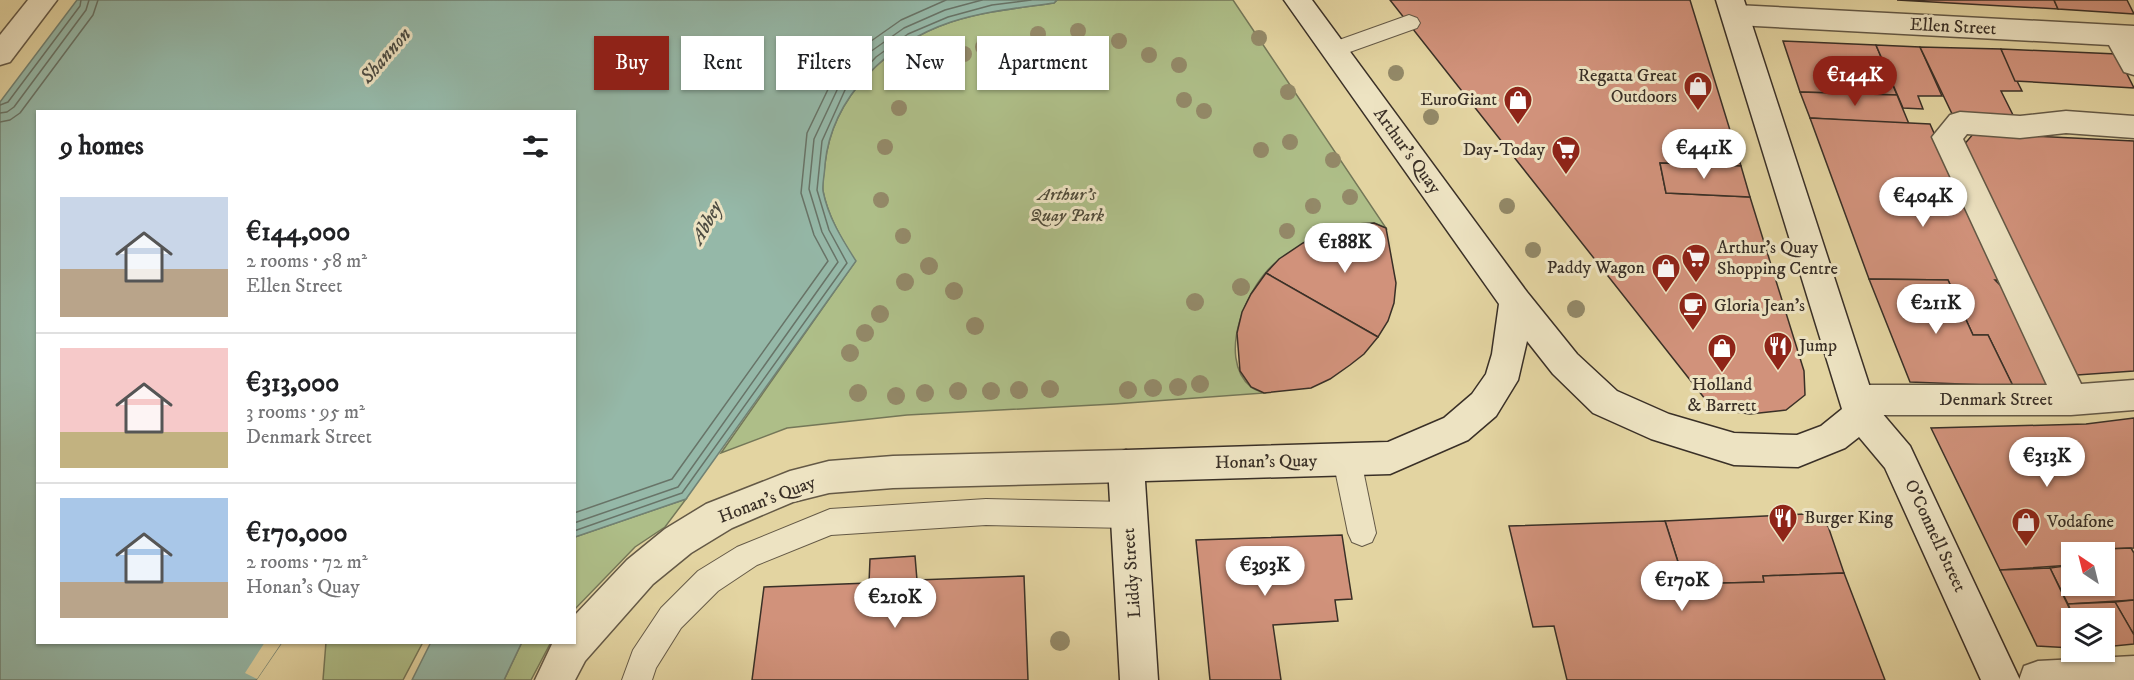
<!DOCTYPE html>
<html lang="en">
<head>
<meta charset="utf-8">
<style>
	body { margin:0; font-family:"IM FELL DW Pica",serif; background:#f2f2f2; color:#202124; height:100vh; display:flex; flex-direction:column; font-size:22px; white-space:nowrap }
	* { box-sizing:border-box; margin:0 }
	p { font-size:20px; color:#757577 }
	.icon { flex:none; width:33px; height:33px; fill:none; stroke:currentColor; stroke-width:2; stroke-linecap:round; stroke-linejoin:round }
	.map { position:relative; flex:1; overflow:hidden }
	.panel { position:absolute; left:36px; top:110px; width:540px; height:534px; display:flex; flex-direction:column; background:#fff; border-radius:0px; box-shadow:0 2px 4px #0004 }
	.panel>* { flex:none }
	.top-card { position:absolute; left:594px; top:36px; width:570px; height:54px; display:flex; gap:12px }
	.needle { width:39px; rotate:325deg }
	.buttons { position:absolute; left:2061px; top:542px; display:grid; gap:12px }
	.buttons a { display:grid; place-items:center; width:54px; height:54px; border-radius:0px; background:#fff; box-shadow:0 2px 4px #0004; font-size:30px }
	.price { position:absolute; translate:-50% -51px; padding:0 14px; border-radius:21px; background:#fff; color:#222; font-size:20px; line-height:39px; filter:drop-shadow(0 2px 3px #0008) }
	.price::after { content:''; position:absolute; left:50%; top:36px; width:18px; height:14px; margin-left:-9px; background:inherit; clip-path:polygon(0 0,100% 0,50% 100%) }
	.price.current { background:#8f2418; color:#fff }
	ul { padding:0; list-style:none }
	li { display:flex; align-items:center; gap:18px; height:150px; padding:0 24px }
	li+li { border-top:2px solid #e0e0e0 }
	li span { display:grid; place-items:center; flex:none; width:168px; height:120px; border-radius:0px; color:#555 }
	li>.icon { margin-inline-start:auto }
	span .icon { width:72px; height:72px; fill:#fffc; stroke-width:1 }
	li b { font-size:26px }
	h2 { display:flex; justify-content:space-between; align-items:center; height:72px; padding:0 24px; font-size:26px }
	.pill { padding:0 21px; border-radius:0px; background:#fff; box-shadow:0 2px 4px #0004; font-size:21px; line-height:54px }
	.pill.current { background:#8f2418; color:#fff }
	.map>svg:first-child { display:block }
</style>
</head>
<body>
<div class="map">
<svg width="2134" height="680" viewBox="0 0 2134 680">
	<rect width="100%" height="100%" fill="#e3d4a1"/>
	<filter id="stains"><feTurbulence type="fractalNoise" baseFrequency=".00333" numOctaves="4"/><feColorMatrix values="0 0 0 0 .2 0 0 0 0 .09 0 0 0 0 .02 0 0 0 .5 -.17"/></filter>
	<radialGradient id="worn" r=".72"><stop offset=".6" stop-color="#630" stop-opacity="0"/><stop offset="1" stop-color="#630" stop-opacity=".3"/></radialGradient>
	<g fill="#aebe88" stroke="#747758" stroke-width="1.5">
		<path d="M1057,0H1233L1386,228L1374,223C1351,232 1328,241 1305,250C1297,253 1286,255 1279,260C1248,282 1215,357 1251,387C1254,390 1260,391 1264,393L1114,404L907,415L787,428L721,453L855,262C842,239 828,217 823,191C822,183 824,173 825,164C832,96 888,43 951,22C984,11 1019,8 1054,3Z"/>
		<polygon points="686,499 665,527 635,547 575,609 575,537"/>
		<polygon points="326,642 423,642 403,680 323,680"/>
		<polygon points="522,642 551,642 531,680 504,680"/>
	</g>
	<g fill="#95b8a8" stroke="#718274" stroke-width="1.5">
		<path d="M77,0H1057L1054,3C1019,8 984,11 951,22C888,43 832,96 825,164C825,173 822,183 823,191C828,217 842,239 856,261L686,499L575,537L574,111H38V642H282L256,680H0V102Z"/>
		<polygon points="431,642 522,642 504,680 412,680"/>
	</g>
	<polygon fill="#e3d4a1" points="265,642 282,642 257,679 245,673"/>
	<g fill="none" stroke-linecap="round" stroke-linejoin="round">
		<g stroke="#687468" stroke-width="1.5">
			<polyline points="0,105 8,102 80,6 81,0"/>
			<polyline points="0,113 7,112 14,107 86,10 89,0"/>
			<polyline points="0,122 10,120 20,113 93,15 98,0"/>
			<polyline points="574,513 672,479 828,261 814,235 801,193 807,133 832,81 864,46 901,20 946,0"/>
			<polyline points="574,523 678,487 838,262 822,232 809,189 814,139 838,88 870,52 904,28 945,10 982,0"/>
			<polyline points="574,531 682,493 847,263 829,230 817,190 822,141 845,90 876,57 908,34 948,17 992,5 1031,0"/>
		</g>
	</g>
	<g fill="#d1927b" stroke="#3a3027" stroke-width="1.5">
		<polygon points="1390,0 1690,0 1741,166 1660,163 1666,193 1750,197 1804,371 1805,395 1786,410 1750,414 1713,409"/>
		<polygon points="1897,0 2054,0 2058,9"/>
		<polygon points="2054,0 2127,0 2134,14 2058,9"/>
		<polygon points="1783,41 1876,45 1897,95 1800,92"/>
		<polygon points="1876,45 1920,47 1942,96 1918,96 1923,109 1903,108"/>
		<polygon points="1920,47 2001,49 2022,91 2001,91 2017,123 1955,120"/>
		<polygon points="2001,49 2117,54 2134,88 2015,81"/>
		<polygon points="1800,92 1897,95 1909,124 1810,118"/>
		<polygon points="1810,118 1930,124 1999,280 1995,280 2006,291 2057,385 2013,386 1988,335 1973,335 1948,280 1869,279"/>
		<polygon points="1974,133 2134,141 2134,371 2077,375 1962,147"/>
		<polygon points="1660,163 1741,166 1750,197 1666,193"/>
		<polygon points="1374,223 1386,228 1396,283 1394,303 1388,321 1378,337 1266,273 1279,259 1303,243 1328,232 1356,224"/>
		<polygon points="1266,273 1378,337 1364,354 1350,365 1330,379 1311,388 1264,393 1251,387 1240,371 1237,333 1242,312 1251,294"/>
		<polygon points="1869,279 1948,280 1973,335 1988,335 2013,386 1910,382"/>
		<polygon points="2134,418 2134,548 2106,549 2112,560 2104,561 2104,552 2072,552 2072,565 2000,570 1931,428 2086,424"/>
		<polygon points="1805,514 1828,526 1844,573 1763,576 1764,582 1685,584 1665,521"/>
		<polygon points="1665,521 1685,584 1764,582 1763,576 1844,573 1885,680 1567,680 1554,626 1533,627 1509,526"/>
		<polygon points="1342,535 1352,599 1335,600 1338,621 1273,625 1281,680 1210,680 1196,540"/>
		<polygon points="2131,548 2134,553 2134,600 2068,604 2050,568 2072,565 2072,585 2104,585 2104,561 2112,560 2106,549"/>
		<polygon points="915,556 917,580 1024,576 1028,680 752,680 764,587 869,583 870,559"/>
		<polygon points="2050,568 2074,618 2072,618 2072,648 2037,646 2000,570"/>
		<polygon points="2134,600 2134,635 2115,602"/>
		<polygon points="2115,602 2134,635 2134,644 2104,647 2104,618 2074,618 2068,604"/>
	</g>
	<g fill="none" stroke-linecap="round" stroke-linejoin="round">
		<g stroke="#645946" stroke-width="2">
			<g id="lane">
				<polygon points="1409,15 1417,18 1420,23 1417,28 1333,58 1325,55 1322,50 1325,45"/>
				<polygon points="1347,448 1357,451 1361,460 1376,533 1372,542 1362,546 1352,542 1348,533 1333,460 1337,451"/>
				<polygon points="986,499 1128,502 1138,506 1142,515 1138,524 1128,528 986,525 831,535 757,565 718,591 681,628 656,668 652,680 622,680 633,650 661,608 698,571 737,547 830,509"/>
			</g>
		</g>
		<g stroke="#645946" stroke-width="3">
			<g id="street">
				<polygon points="28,0 57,0 10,62 0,65 0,35"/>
				<polygon points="1736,5 2134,26 2134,75 2124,72 2109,45 1736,25 1726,22 1722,15 1726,8"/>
				<polygon points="2066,111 2134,116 2134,138 2066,133 2020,138 1967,134 1963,139 2081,384 2134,380 2134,410 2071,415 1857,415 1845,411 1840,400 1845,389 1857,385 2047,385 1932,137 1950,115 1960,112 2020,116"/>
				<polygon points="1126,450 1138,455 1144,466 1138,477 1126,482 893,488 829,493 793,502 732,528 691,553 653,584 585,661 575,680 535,680 553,642 574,642 574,616 627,560 665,529 706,504 790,471 829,461 893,456"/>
				<polygon points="2134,656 2134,680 2019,680 2024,666 2038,661"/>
			</g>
		</g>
		<g stroke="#3a3027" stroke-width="3">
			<polygon id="secondary" points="1284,0 1312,0 1527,292 1577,354 1617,391 1669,414 1734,433 1797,435 1821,426 1842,409 1716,0 1744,0 1876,406 1910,446 2020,680 1981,680 1885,468 1859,437 1845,448 1798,467 1734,465 1651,439 1593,413 1553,374 1527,341 1518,380 1496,416 1468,440 1390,474 1145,481 1158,680 1120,680 1108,466 1114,455 1126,450 1388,442 1444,418 1472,394 1486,374 1492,354 1499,304"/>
		</g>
		<use href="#lane" fill="#ede3c2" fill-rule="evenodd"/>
		<use href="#street" fill="#ede3c2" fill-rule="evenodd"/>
		<use href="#secondary" fill="#ede3c2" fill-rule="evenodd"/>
	</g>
	<g fill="#938968">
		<circle cx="1078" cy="31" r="8"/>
		<circle cx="1038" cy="34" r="8"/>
		<circle cx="1259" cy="38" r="8"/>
		<circle cx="1119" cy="41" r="8"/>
		<circle cx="983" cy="47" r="8"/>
		<circle cx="964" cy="54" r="8"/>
		<circle cx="1149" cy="55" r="8"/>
		<circle cx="1179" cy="65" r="8"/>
		<circle cx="1396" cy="73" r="8"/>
		<circle cx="931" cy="74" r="8"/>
		<circle cx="1288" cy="92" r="8"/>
		<circle cx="1184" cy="100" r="8"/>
		<circle cx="899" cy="108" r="8"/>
		<circle cx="1204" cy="111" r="8"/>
		<circle cx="1431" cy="117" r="8"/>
		<circle cx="1290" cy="142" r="8"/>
		<circle cx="885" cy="147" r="8"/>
		<circle cx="1261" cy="150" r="8"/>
		<circle cx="1333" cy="160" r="8"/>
		<circle cx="1350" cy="197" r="8"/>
		<circle cx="881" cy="200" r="8"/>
		<circle cx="1313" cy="206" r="8"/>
		<circle cx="1507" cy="206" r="8"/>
		<circle cx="1287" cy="231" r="8"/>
		<circle cx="903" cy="236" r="8"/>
		<circle cx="1533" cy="250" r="8"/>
		<circle cx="929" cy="266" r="9"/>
		<circle cx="905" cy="282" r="9"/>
		<circle cx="1241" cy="287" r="9"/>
		<circle cx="954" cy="291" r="9"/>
		<circle cx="1195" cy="302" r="9"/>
		<circle cx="1576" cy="309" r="9"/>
		<circle cx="880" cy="314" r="9"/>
		<circle cx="975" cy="326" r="9"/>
		<circle cx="865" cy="333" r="9"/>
		<circle cx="850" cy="353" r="9"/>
		<circle cx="1200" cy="384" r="9"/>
		<circle cx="1178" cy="387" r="9"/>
		<circle cx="1153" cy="388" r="9"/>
		<circle cx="1050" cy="389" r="9"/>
		<circle cx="1019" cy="390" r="9"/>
		<circle cx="1128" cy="390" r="9"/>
		<circle cx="958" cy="391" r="9"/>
		<circle cx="991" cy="391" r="9"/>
		<circle cx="858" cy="393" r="9"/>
		<circle cx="925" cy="393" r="9"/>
		<circle cx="896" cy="396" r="9"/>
		<circle cx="1060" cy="641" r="10"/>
	</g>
	<defs>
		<g id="shop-pin" transform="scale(1.5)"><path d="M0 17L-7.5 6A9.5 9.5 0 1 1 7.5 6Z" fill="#8f2418" stroke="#ede3c2"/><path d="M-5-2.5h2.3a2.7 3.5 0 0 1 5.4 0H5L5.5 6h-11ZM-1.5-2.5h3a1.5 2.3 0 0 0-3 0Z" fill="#fff"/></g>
		<g id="supermarket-pin" transform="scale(1.5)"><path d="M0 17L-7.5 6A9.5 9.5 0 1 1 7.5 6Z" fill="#8f2418" stroke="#ede3c2"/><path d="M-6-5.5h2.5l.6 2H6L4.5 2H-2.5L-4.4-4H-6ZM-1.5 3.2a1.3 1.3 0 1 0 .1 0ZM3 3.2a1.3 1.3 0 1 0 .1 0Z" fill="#fff"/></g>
		<g id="cafe-pin" transform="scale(1.5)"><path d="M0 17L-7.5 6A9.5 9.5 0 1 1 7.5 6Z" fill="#8f2418" stroke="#ede3c2"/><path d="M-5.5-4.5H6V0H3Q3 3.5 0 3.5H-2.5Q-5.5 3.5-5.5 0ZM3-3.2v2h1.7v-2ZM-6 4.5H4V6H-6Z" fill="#fff"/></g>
		<g id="restaurant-pin" transform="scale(1.5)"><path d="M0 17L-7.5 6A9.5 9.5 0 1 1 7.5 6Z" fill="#8f2418" stroke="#ede3c2"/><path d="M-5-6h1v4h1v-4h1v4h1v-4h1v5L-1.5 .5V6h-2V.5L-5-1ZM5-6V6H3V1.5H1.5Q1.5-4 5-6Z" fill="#fff"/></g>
	</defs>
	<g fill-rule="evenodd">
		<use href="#shop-pin" x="1698" y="86"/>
		<use href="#shop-pin" x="1518" y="100"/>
		<use href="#supermarket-pin" x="1566" y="150"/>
		<use href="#supermarket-pin" x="1696" y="258"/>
		<use href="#shop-pin" x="1666" y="268"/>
		<use href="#cafe-pin" x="1693" y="306"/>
		<use href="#restaurant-pin" x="1778" y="346"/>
		<use href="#shop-pin" x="1722" y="348"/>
		<use href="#restaurant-pin" x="1783" y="518"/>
		<use href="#shop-pin" x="2026" y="522"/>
	</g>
	<g text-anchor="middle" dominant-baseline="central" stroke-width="6" stroke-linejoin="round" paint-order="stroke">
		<g font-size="18" fill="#3a3027" stroke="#ede3c2">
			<text transform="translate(1953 27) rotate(3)">Ellen Street</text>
			<text transform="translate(1407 151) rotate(54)">Arthur's Quay</text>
			<text x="1996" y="400">Denmark Street</text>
			<text transform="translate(1266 462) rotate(-1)">Honan's Quay</text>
			<text transform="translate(767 500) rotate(-21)">Honan's Quay</text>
			<text transform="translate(1935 536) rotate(65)">O'Connell Street</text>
			<text transform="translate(1132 573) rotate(-94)">Liddy Street</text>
		</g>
		<g font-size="18" fill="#3a3027" stroke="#ede3c2" text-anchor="start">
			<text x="1677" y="76" text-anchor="end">Regatta Great<tspan x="1677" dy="21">Outdoors</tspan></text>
			<text x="1497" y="100" text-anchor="end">EuroGiant</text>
			<text x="1545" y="150" text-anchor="end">Day-Today</text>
			<text x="1717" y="248">Arthur's Quay<tspan x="1717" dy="21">Shopping Centre</tspan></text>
			<text x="1645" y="268" text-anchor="end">Paddy Wagon</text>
			<text x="1714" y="306">Gloria Jean's</text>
			<text x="1799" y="346">Jump</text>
			<text x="1722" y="385" text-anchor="middle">Holland<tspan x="1722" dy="21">&amp; Barrett</tspan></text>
			<text x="1804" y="518">Burger King</text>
			<text x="2047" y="522">Vodafone</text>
		</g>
		<g font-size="18" font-style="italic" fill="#514c3a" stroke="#ede3c2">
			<text x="1067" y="195">Arthur's<tspan x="1067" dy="21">Quay Park</tspan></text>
		</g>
		<g font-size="20" font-style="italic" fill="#4c4b41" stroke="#ede3c2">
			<text transform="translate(386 56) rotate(-49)">Shannon</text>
			<text transform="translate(707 223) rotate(-61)">Abbey</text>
		</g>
	</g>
	<rect width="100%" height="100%" filter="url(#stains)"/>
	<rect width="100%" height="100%" fill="url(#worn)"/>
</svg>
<div class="buttons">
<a><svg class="needle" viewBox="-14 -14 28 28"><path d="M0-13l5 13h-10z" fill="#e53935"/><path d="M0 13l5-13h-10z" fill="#757577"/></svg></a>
<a><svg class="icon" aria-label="layers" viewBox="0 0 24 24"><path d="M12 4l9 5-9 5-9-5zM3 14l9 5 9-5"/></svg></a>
</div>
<b class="price current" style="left:1855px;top:107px">€144K</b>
<b class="price" style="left:1704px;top:180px">€441K</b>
<b class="price" style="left:1923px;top:228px">€404K</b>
<b class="price" style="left:1345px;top:274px">€188K</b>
<b class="price" style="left:1936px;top:335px">€211K</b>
<b class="price" style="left:2047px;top:488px">€313K</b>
<b class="price" style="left:1265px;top:597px">€393K</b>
<b class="price" style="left:1682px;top:612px">€170K</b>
<b class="price" style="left:895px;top:629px">€210K</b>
<div class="top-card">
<a class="pill current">Buy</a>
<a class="pill">Rent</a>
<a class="pill">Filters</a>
<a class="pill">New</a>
<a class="pill">Apartment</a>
</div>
<section class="panel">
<h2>9 homes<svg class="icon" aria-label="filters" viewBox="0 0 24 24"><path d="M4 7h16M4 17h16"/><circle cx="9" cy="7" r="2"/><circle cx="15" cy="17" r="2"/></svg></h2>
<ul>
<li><span style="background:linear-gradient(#c9d6e8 60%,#b9a48a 0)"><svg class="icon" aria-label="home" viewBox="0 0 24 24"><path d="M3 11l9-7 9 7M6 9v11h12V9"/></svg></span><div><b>€144,000</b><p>2 rooms · 58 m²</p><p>Ellen Street</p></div></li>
<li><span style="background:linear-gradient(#f6c9c9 70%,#c2b280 0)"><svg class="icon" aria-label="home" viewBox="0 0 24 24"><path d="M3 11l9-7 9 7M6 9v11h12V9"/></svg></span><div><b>€313,000</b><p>3 rooms · 95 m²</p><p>Denmark Street</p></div></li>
<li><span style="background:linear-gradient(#a9c7e8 70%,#b9a48a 0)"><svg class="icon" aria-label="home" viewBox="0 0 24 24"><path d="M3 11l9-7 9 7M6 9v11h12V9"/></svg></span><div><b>€170,000</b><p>2 rooms · 72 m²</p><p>Honan's Quay</p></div></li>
</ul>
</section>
</div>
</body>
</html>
